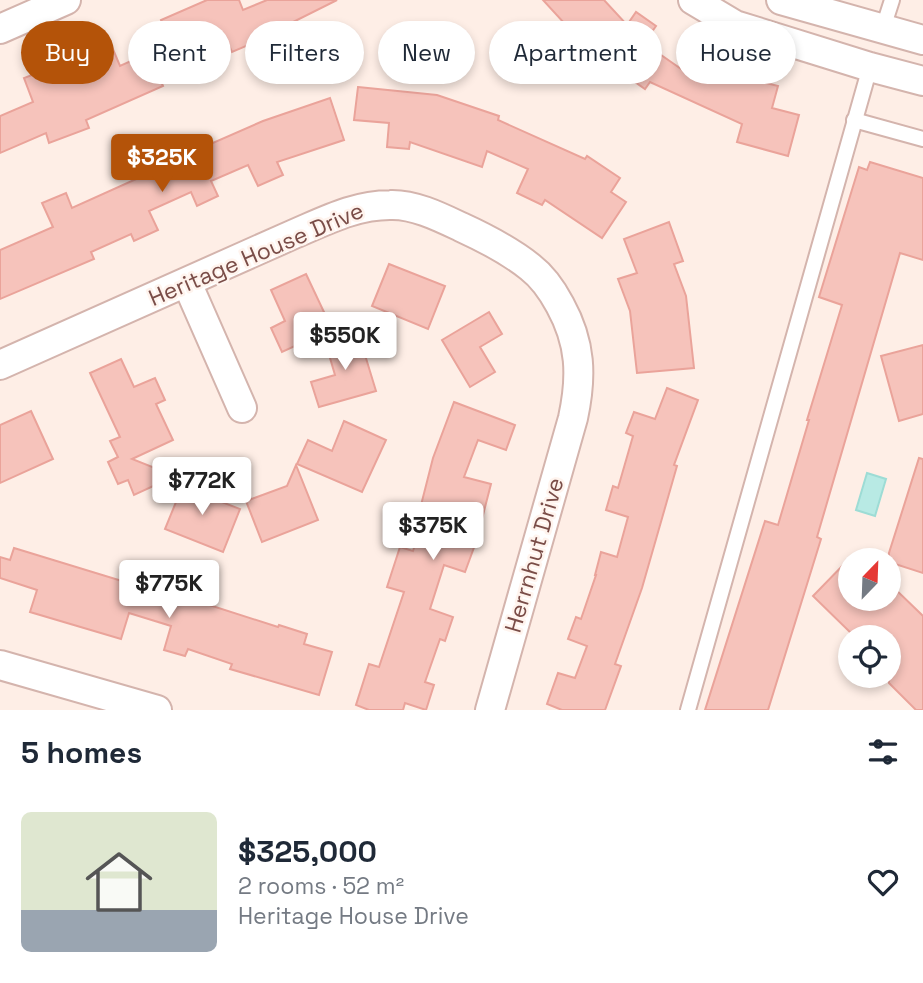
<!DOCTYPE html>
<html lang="en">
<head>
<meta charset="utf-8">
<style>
	body { margin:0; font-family:"Space Grotesk",sans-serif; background:#f2f2f3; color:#1f2937; height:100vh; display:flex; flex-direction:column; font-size:26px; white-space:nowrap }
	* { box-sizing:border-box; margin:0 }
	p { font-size:23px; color:#747a83 }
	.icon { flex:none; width:38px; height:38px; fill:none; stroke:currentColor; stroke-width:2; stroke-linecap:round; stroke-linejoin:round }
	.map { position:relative; height:710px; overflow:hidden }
	.details { display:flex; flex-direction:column; background:#fff; flex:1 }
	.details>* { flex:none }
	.guide { position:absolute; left:21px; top:21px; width:882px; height:63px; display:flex; gap:14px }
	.needle { width:46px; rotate:23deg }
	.buttons { position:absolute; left:838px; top:548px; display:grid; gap:14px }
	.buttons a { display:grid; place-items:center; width:63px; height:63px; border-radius:50%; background:#fff; box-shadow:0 4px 10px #0003; font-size:35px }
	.price { position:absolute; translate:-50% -60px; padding:0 16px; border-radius:7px; background:#fff; color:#222; font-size:23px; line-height:46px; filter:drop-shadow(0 2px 4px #0008) }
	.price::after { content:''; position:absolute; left:50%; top:42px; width:21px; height:16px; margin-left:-10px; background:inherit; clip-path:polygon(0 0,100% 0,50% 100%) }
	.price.current { background:#b45309; color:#fff }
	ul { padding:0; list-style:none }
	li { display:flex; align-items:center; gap:21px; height:175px; padding:0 21px }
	li span { display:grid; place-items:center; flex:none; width:196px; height:140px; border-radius:10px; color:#555 }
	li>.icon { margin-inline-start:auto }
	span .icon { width:84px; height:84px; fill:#fffc; stroke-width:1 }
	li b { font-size:30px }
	h2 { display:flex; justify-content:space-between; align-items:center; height:84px; padding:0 21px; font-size:30px }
	.tag { padding:0 24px; border-radius:32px; background:#fff; box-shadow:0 4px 10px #0003; font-size:24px; line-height:63px }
	.tag.current { background:#b45309; color:#fff }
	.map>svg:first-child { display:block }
</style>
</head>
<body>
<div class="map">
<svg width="923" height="710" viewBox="0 0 923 710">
	<rect width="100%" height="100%" fill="#feeee6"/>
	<polygon fill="#b8eae4" stroke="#9ddcd5" stroke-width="2" points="867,473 886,479 875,516 856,510"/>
	<g fill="#f6c3bb" stroke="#eaa39a" stroke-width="2">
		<polygon points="207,0 239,0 243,10 267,0 337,0 287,25 288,28 232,52 228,43 158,74 163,86 86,120 89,128 49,143 46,133 0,153 0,116 33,102 24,78 45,70 47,75 89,59 86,53 110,42 120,66 158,49 150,32 164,27 161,20"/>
		<polygon points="543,0 604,0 627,25 636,12 656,26 644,43 684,71 692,53 750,79 778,86 772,108 799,115 788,156 737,142 742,124 650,82 645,89 587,48"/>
		<polygon points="358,87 437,95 499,116 498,120 585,159 587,156 620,178 611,192 626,202 602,238 545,200 542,205 517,193 528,169 487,151 482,167 410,142 409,149 387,147 389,123 354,120"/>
		<polygon points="330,98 344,140 277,162 283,175 258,186 248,165 211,181 218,196 197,206 191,192 149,211 158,230 134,241 131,234 91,252 94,259 0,299 0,250 53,227 42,203 66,193 72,208 143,176 142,174 166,163 162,155 193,141 197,150 263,121"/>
		<polygon points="870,162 923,178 923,260 900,253 817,537 821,539 768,710 705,710 765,521 778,525 809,420 807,420 842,305 819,297 859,167 867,170"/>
		<polygon points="669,222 683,261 674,264 686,296 694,368 637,373 630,311 618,279 637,273 624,239"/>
		<polygon points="389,264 445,286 428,329 372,306"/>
		<polygon points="306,274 332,329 282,352 271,328 285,321 271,290"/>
		<polygon points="489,312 502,334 480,347 495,372 470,387 442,340"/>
		<polygon points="358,332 376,391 319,407 311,382 335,375 325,341"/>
		<polygon points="923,345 923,414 899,421 881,356"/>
		<polygon points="121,359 134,387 155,378 165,400 156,404 173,440 132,459 175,476 134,495 128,480 118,484 108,462 118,457 110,441 120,437 90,373"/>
		<polygon points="667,388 698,400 674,465 677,466 642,588 615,664 621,666 605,710 562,710 547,704 558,673 575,678 587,646 568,639 576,617 581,619 596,575 595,575 601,552 617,557 628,517 606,510 613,486 618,488 633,436 626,433 634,412 655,419"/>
		<polygon points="454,402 515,425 506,450 478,440 464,477 491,484 476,542 465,572 444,565 430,609 453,617 445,641 440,639 425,682 434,685 426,710 405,703 403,710 369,710 356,705 369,664 379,667 404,592 387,587 400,547 413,551 424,514 419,513 433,458"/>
		<polygon points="31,411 53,459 0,483 0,425"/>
		<polygon points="344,421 386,440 362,492 297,464 308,440 332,451"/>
		<polygon points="919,458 923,459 923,573 889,562 889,553"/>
		<polygon points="296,465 318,520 262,542 246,501 287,486"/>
		<polygon points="185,480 208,489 206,496 240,509 223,552 165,529"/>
		<polygon points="14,548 148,589 152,574 175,581 172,593 278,627 279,625 307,634 304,644 332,652 319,695 230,669 232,664 188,649 185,656 164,650 171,626 129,613 121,639 30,612 37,590 0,578 0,557 10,560"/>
		<polygon points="850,558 850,598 889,598 889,583 923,616 923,710 916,710 889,683 889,637 855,637 813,596"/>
	</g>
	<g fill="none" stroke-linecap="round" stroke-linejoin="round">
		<g stroke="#d4b4ad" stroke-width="18">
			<g id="lane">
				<polyline points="883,28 892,0"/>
				<polyline points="854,120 923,139"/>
				<polyline points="688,710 870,67"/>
			</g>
		</g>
		<g stroke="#d4b4ad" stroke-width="32">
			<g id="street">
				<polyline points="693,0 735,25 870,67 923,81"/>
				<polyline points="781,0 923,40"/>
				<polyline points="0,29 66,0"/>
				<polyline points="187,283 242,408"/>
				<path d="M0,365L294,234C325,221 355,205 390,205C414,204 440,217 461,227C485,238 510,251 530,267C543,277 552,290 560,305C581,343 582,376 573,418L490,710"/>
				<polyline points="0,665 157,710"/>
			</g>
		</g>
		<use href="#lane" stroke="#fff" stroke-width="14"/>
		<use href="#street" stroke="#fff" stroke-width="28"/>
	</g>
	<g text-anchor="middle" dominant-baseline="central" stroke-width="5" stroke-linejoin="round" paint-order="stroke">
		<g font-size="23" fill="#7a4d48" stroke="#fff4ee">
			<text transform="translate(256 254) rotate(-23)">Heritage House Drive</text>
			<text transform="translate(534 555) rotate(-74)">Herrnhut Drive</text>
		</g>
	</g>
</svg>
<div class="buttons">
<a><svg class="needle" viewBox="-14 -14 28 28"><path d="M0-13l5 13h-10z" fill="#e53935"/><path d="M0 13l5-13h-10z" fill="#747a83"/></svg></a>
<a><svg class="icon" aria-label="locate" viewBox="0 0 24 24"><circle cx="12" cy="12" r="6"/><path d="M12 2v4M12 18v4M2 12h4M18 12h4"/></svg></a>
</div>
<b class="price current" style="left:162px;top:194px">$325K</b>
<b class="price" style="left:345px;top:372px">$550K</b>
<b class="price" style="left:202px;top:517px">$772K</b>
<b class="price" style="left:433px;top:562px">$375K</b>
<b class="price" style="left:169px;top:620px">$775K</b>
<div class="guide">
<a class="tag current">Buy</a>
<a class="tag">Rent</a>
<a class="tag">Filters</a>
<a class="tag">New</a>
<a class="tag">Apartment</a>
<a class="tag">House</a>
</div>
</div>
<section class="details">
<h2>5 homes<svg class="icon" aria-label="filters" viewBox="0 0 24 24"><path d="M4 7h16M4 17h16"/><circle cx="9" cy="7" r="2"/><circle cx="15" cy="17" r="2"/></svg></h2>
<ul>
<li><span style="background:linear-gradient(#dfe7d0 70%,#9aa5b1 0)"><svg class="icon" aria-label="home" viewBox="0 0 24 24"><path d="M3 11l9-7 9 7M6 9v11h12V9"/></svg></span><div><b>$325,000</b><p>2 rooms · 52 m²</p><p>Heritage House Drive</p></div><svg class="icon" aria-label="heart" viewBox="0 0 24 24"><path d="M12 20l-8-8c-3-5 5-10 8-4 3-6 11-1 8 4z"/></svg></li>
</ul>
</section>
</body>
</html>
